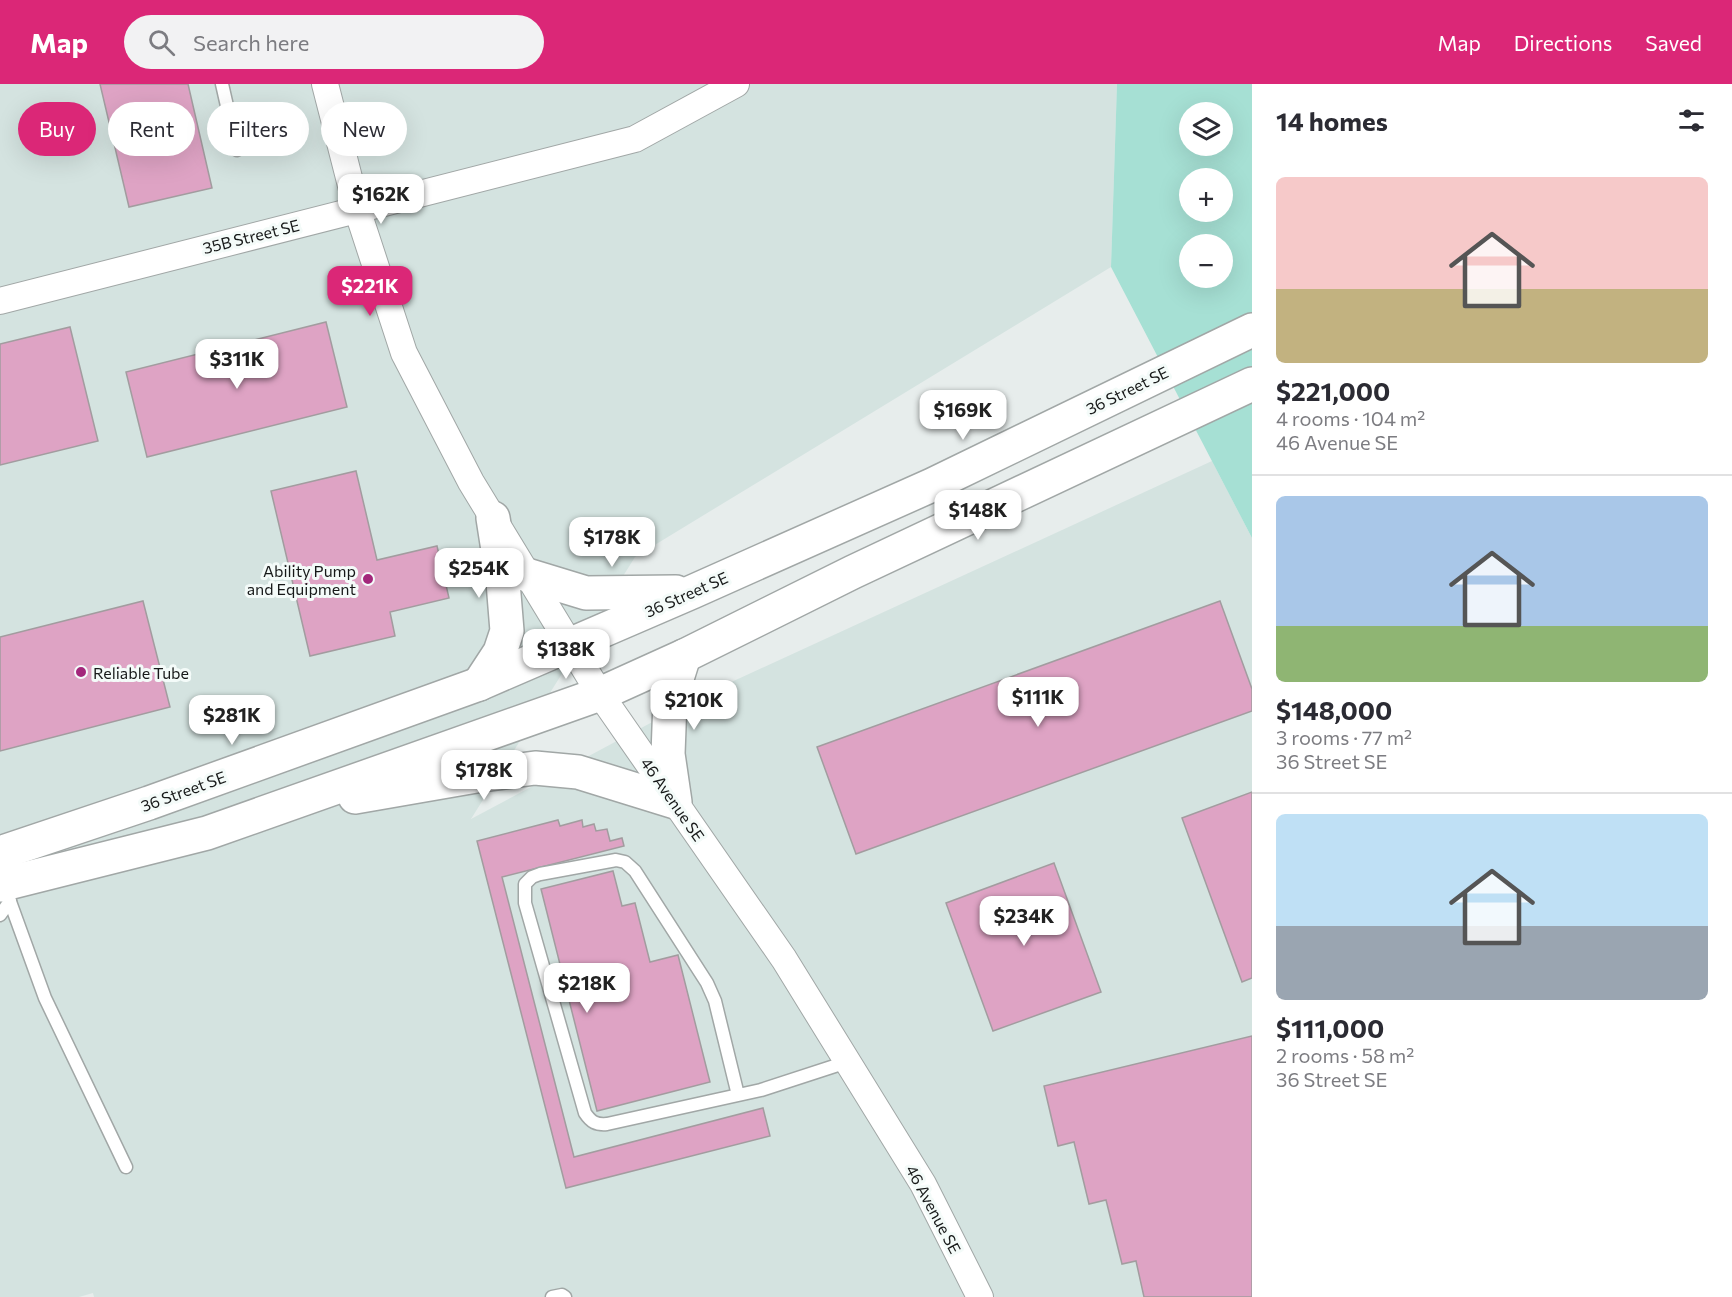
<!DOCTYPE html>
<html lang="en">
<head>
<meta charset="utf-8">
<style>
	body { margin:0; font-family:Commissioner,sans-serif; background:#f2f2f3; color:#2b2b33; height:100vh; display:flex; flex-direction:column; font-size:22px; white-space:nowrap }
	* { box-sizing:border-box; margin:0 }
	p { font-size:20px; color:#7c7c81 }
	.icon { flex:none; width:33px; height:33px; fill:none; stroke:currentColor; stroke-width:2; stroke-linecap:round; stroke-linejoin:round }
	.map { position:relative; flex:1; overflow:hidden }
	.details { display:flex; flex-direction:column; background:#fff; width:480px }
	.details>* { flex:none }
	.top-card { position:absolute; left:18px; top:18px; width:570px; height:54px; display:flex; gap:12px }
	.buttons { position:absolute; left:1179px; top:18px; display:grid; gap:12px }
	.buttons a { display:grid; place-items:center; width:54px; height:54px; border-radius:50%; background:#fff; box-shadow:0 6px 24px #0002; font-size:30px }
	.price { position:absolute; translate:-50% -51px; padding:0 14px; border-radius:12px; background:#fff; color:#222; font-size:20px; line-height:39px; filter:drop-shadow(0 2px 3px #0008) }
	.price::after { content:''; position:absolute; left:50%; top:36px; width:18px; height:14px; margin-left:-9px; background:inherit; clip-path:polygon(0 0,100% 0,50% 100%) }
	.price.on { background:#db2777; color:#fff }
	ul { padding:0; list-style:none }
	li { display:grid; align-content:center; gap:12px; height:318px; padding:0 24px }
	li+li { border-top:2px solid #e1e1e2 }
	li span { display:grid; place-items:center; height:186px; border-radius:9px; color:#555 }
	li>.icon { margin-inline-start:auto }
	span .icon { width:108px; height:108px; fill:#fffc; stroke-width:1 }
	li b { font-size:26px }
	h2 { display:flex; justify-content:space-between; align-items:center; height:72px; padding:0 24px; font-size:26px }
	.chip { padding:0 21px; border-radius:27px; background:#fff; box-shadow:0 6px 24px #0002; font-size:21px; line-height:54px }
	.chip.on { background:#db2777; color:#fff }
	header { display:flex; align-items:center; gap:36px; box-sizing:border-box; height:84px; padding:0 30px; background:#db2777; color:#fff }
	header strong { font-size:28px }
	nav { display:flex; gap:33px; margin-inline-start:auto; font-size:21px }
	.search { width:420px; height:54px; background:#f2f2f3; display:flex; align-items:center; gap:15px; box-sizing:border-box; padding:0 21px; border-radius:33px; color:#7c7c81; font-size:22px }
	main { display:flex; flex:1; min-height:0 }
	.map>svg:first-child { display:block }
</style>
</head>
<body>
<header>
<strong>Map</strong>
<div class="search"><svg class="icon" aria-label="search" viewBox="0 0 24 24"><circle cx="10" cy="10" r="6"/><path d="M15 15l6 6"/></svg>Search here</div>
<nav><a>Map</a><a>Directions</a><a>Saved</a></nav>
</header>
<main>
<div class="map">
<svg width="1252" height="1213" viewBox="0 0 1252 1213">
	<rect width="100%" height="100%" fill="#e7edec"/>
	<polygon fill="#d4e3e0" points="0,0 1117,0 1111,183 635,473 471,735 701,612 1212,377 1252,454 1252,1213 94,1213 93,1209 79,1213 0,1213"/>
	<path fill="#a6e0d4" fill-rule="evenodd" d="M1117,0H1252V454L1111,183ZM1190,28H1222V62H1190ZM1190,94H1222V128H1190ZM1190,160H1222V194H1190Z"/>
	<g fill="#dea3c4" stroke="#a29c9f" stroke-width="1.5">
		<polygon points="100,0 188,0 212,104 129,123"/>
		<polygon points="326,238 347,323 147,373 126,288"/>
		<polygon points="70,243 98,357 0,381 0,260"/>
		<polygon points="356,387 377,476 437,462 449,514 390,528 395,552 310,572 271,407"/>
		<polygon points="143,517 170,623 0,667 0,553"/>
		<polygon points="1220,517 1252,605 1252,627 856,770 817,663"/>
		<polygon points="1252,708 1252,894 1242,898 1182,734"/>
		<polygon points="558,736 560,742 582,736 583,743 594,740 596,747 607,745 610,757 622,754 624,762 502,793 574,1073 763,1024 770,1052 566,1104 477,757"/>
		<polygon points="1054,779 1101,908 993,947 946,819"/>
		<polygon points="613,787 622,822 635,819 650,878 678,871 710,998 597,1027 541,805"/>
		<polygon points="1252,952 1252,1213 1144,1213 1136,1177 1122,1180 1106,1116 1089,1120 1074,1058 1058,1062 1044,1002"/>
	</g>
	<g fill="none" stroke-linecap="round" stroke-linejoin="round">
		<g stroke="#a1a7a6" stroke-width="15">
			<g id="lane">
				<polyline points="222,0 237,66"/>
				<polyline points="4,801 45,914 126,1083"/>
				<polyline points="0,831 10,817"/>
				<path d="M738,1011L715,917L707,899L635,787L625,778L616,776L540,790L532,793L525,800V819L585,1029C591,1038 596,1041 607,1040L761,1006L847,978"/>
				<polyline points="552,1213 562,1211 565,1213"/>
			</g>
		</g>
		<g stroke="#a1a7a6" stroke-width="28">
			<g id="street">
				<polyline points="325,0 357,125 404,269 471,398 600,610 784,875 923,1100 980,1213"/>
				<polyline points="0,217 635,55 736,0"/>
			</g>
		</g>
		<g stroke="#a1a7a6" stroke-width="36">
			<g id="secondary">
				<polyline points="527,491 586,509 676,508"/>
				<polyline points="479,600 500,568 507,547 503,498 493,434"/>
				<polyline points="355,713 482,691 535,684 578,688 675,718 668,670 670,617 684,572"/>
				<polyline points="0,769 149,719 479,600 692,508 932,401 1252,246"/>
				<polyline points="0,801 207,749 600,610 684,572 853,488 1252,300"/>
			</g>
		</g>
		<use href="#lane" stroke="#fff" stroke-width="12"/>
		<use href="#street" stroke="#fff" stroke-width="26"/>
		<use href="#secondary" stroke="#fff" stroke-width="33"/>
	</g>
	<g fill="#a3277b" stroke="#f4fbf9" stroke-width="2">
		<circle cx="368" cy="495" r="6"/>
		<circle cx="81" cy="588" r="6"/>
	</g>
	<g text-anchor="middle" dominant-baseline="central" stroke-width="6" stroke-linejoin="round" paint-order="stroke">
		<g font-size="16" fill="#171919" stroke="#f4fbf9">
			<text transform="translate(251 152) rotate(-14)">35B Street SE</text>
			<text transform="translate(1127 306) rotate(-26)">36 Street SE</text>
			<text transform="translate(686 510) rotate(-24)">36 Street SE</text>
			<text transform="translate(183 707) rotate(-20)">36 Street SE</text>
			<text transform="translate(673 715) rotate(55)">46 Avenue SE</text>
			<text transform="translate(934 1125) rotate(62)">46 Avenue SE</text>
		</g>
		<g font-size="16" fill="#171919" stroke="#f4fbf9" text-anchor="end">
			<text x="356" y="486">Ability Pump<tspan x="356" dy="18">and Equipment</tspan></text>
			<text x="93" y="588" text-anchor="start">Reliable Tube</text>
		</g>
	</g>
</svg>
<div class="buttons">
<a><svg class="icon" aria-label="layers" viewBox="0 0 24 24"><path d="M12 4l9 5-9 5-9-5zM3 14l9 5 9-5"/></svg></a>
<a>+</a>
<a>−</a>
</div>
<b class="price" style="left:381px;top:141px">$162K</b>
<b class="price on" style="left:370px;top:233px">$221K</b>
<b class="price" style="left:237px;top:306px">$311K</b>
<b class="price" style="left:963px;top:357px">$169K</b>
<b class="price" style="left:978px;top:457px">$148K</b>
<b class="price" style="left:612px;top:484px">$178K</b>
<b class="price" style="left:479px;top:515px">$254K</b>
<b class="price" style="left:566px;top:596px">$138K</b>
<b class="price" style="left:1038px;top:644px">$111K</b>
<b class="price" style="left:694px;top:647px">$210K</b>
<b class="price" style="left:232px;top:662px">$281K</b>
<b class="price" style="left:484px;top:717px">$178K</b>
<b class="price" style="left:1024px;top:863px">$234K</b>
<b class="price" style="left:587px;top:930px">$218K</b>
<div class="top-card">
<a class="chip on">Buy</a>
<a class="chip">Rent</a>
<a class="chip">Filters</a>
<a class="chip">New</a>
</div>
</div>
<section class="details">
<h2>14 homes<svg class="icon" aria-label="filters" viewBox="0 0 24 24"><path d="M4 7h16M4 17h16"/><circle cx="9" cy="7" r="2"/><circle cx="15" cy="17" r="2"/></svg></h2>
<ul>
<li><span style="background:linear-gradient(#f6c9c9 60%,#c2b280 0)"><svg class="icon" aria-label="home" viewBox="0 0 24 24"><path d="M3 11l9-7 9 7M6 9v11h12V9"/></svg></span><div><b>$221,000</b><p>4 rooms · 104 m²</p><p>46 Avenue SE</p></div></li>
<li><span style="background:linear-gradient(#a9c7e8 70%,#8fb573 0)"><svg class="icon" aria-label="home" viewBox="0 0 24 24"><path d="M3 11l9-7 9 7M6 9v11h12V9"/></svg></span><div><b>$148,000</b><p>3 rooms · 77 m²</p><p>36 Street SE</p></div></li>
<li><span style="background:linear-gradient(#bfe0f5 60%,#9aa5b1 0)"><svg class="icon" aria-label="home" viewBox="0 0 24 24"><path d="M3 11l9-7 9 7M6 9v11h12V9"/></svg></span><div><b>$111,000</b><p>2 rooms · 58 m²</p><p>36 Street SE</p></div></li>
</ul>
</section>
</main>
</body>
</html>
